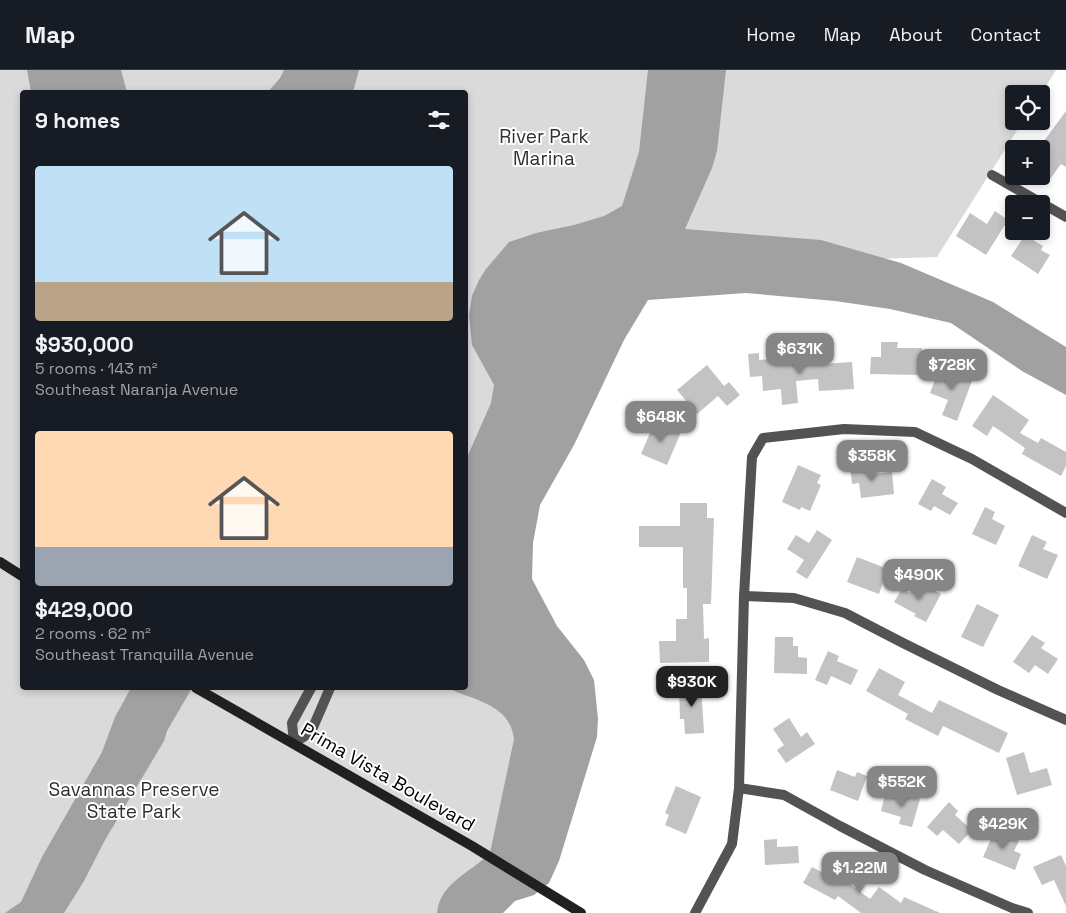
<!DOCTYPE html>
<html lang="en">
<head>
<meta charset="utf-8">
<style>
	body { margin:0; font-family:"Space Grotesk",sans-serif; background:#242831; color:#f1f3f6; height:100vh; display:flex; flex-direction:column; font-size:19px; white-space:nowrap }
	* { box-sizing:border-box; margin:0 }
	p { font-size:16px; color:#9ea1a6 }
	.icon { flex:none; width:28px; height:28px; fill:none; stroke:currentColor; stroke-width:2; stroke-linecap:round; stroke-linejoin:round }
	.map { position:relative; flex:1; overflow:hidden }
	.panel { position:absolute; left:20px; top:20px; width:448px; height:600px; display:flex; flex-direction:column; background:#171b24; border-radius:5px; box-shadow:0 2px 8px #0003 }
	.panel>* { flex:none }
	.buttons { position:absolute; left:1005px; top:15px; display:grid; gap:10px }
	.buttons a { display:grid; place-items:center; width:45px; height:45px; border-radius:5px; background:#171b24; box-shadow:0 2px 8px #0003; font-size:25px }
	.price { position:absolute; translate:-50% -42px; padding:0 11px; border-radius:10px; background:#858687; color:#fff; font-size:16px; line-height:32px; filter:drop-shadow(0 1px 2px #0008) }
	.price::after { content:''; position:absolute; left:50%; top:30px; width:15px; height:11px; margin-left:-8px; background:inherit; clip-path:polygon(0 0,100% 0,50% 100%) }
	.price.current { background:#222; color:#fff }
	ul { padding:0; list-style:none }
	li { display:grid; align-content:center; gap:10px; height:265px; padding:0 15px }
	li span { display:grid; place-items:center; height:155px; border-radius:5px; color:#555 }
	li>.icon { margin-inline-start:auto }
	span .icon { width:90px; height:90px; fill:#fffc; stroke-width:1 }
	li b { font-size:21px }
	h2 { display:flex; justify-content:space-between; align-items:center; height:60px; padding:0 15px; font-size:21px }
	header { display:flex; align-items:center; gap:30px; box-sizing:border-box; height:70px; padding:0 25px; background:#171b24; border-bottom:1px solid #363941 }
	header strong { font-size:24px }
	nav { display:flex; gap:28px; margin-inline-start:auto; font-size:18px }
	.map>svg:first-child { display:block }
</style>
</head>
<body>
<header>
<strong>Map</strong>
<nav><a>Home</a><a>Map</a><a>About</a><a>Contact</a></nav>
</header>
<div class="map">
<svg width="1066" height="843" viewBox="0 0 1066 843">
	<rect width="100%" height="100%" fill="#fff"/>
	<path fill="#dadada" fill-rule="evenodd" d="M0,0H1056L1041,24H1014V51H1023L937,187L785,192L604,195L494,427L556,623L474,843H0ZM22,22H465V618H22Z"/>
	<g fill="#a1a1a1">
		<polygon points="27,0 121,0 127,22 31,22"/>
		<polygon points="284,0 359,0 353,22 268,22 280,8"/>
		<path d="M648,0H726L717,81L712,98L685,159L821,170L901,193L993,232L1066,277V325L1022,301L951,253L890,239L835,231L746,223L648,230L624,270L574,375L540,435L533,473L532,509L557,556L584,590L594,610L598,649L597,667L559,791L549,813L534,825L515,831L503,843H437C440,812 471,803 490,783L514,669C510,634 473,630 447,618H465V392L491,333L494,315L472,275L469,246L472,226L479,210L486,199L509,172L536,163L574,155L604,146L622,136L639,82Z"/>
		<polygon points="131,618 192,618 167,661 164,671 105,770 84,811 64,843 5,843 21,832 42,787 102,682 115,647"/>
	</g>
	<g fill="#c3c3c3">
		<polygon points="1066,41 1066,97 1061,94 1050,109 1041,102 1041,75"/>
		<polygon points="995,141 1008,150 986,185 956,166 970,143 987,154"/>
		<polygon points="1025,165 1043,176 1041,180 1050,185 1038,204 1011,186"/>
		<polygon points="881,272 898,272 897,278 922,278 921,305 870,304 871,287 881,287"/>
		<polygon points="759,283 759,290 794,287 795,292 822,289 823,294 852,292 854,319 819,321 818,309 796,311 798,333 782,335 781,319 763,321 762,306 750,307 748,284"/>
		<polygon points="707,295 724,316 729,312 740,325 727,336 718,326 697,344 677,320"/>
		<polygon points="940,296 973,308 957,351 942,345 948,330 930,323"/>
		<polygon points="993,325 1029,350 1020,363 1038,373 1041,368 1066,382 1066,396 1061,406 1022,384 1025,378 993,356 987,366 972,356"/>
		<polygon points="655,351 681,362 667,395 641,384"/>
		<polygon points="798,395 821,405 817,413 821,415 810,441 801,437 800,440 782,432"/>
		<polygon points="872,395 873,404 892,402 894,424 861,428 859,413 852,414 850,397"/>
		<polygon points="932,409 946,417 942,424 958,433 950,445 934,436 931,441 918,434"/>
		<polygon points="680,433 707,433 707,448 714,448 711,534 703,534 704,569 709,568 709,592 660,593 659,571 676,571 676,549 687,549 687,518 683,518 683,477 639,477 639,456 680,456"/>
		<polygon points="985,437 995,442 992,449 1005,456 996,475 972,464"/>
		<polygon points="817,460 832,470 807,509 796,502 804,490 787,479 796,465 809,473"/>
		<polygon points="1032,465 1047,472 1043,479 1058,485 1047,509 1018,496"/>
		<polygon points="857,487 888,499 879,524 847,512"/>
		<polygon points="917,511 941,524 926,552 914,546 916,544 894,532 902,519 910,523"/>
		<polygon points="977,534 999,545 983,577 961,567"/>
		<polygon points="1032,565 1045,573 1041,578 1058,589 1048,604 1035,595 1029,603 1013,592"/>
		<polygon points="775,567 793,567 793,576 798,576 798,587 807,588 807,604 774,603"/>
		<polygon points="828,581 839,586 837,591 858,600 851,615 831,606 827,615 815,610"/>
		<polygon points="879,598 905,612 898,625 932,643 939,630 1008,663 999,683 943,656 938,666 905,649 908,644 866,621"/>
		<polygon points="701,614 704,663 685,664 684,649 680,649 679,615"/>
		<polygon points="789,648 801,667 807,662 815,674 786,693 777,680 784,675 773,659"/>
		<polygon points="1024,682 1030,703 1047,698 1052,715 1017,725 1006,688"/>
		<polygon points="837,700 855,707 857,702 867,706 858,731 830,720"/>
		<polygon points="676,716 701,727 686,764 665,755 669,745 665,743"/>
		<polygon points="885,724 900,728 902,724 920,729 912,757 899,754 901,747 881,741"/>
		<polygon points="949,732 958,741 955,745 972,760 959,774 943,760 937,766 927,757"/>
		<polygon points="995,760 1019,771 1014,781 1021,784 1015,800 983,787"/>
		<polygon points="777,769 777,777 798,776 799,793 765,795 764,770"/>
		<polygon points="1061,785 1066,796 1066,836 1054,810 1042,815 1033,797"/>
		<polygon points="838,793 851,800 846,811 870,829 879,817 901,833 904,827 940,843 861,843 838,826 835,830 803,813 812,797 831,807"/>
	</g>
	<g fill="none" stroke-linecap="round" stroke-linejoin="round">
		<g stroke="#535353" stroke-width="10">
			<polyline points="992,105 1066,147"/>
			<polyline points="744,526 794,528 845,543 903,573 998,620 1066,650"/>
			<polyline points="311,618 292,653 294,673 311,662 330,618"/>
			<polyline points="739,718 784,725 840,756 925,800 1012,838 1028,843"/>
			<polyline points="695,843 732,774 739,718 744,526 752,387 763,368 844,359 915,362 972,389 1066,443"/>
		</g>
		<g stroke="#202020" stroke-width="10">
			<polyline points="0,492 22,506"/>
			<polyline points="196,618 472,776 581,843"/>
		</g>
	</g>
	<g text-anchor="middle" dominant-baseline="central" stroke-width="4" stroke-linejoin="round" paint-order="stroke">
		<g font-size="19" fill="#313131" stroke="#fff">
			<text x="544" y="66">River Park<tspan x="544" dy="22">Marina</tspan></text>
			<text x="134" y="719">Savannas Preserve<tspan x="134" dy="22">State Park</tspan></text>
		</g>
		<g font-size="19" fill="#000" stroke="#fff">
			<text transform="translate(388 707) rotate(30)">Prima Vista Boulevard</text>
		</g>
	</g>
</svg>
<div class="buttons">
<a><svg class="icon" aria-label="locate" viewBox="0 0 24 24"><circle cx="12" cy="12" r="6"/><path d="M12 2v4M12 18v4M2 12h4M18 12h4"/></svg></a>
<a>+</a>
<a>−</a>
</div>
<b class="price" style="left:800px;top:305px">$631K</b>
<b class="price" style="left:952px;top:321px">$728K</b>
<b class="price" style="left:661px;top:373px">$648K</b>
<b class="price" style="left:872px;top:412px">$358K</b>
<b class="price" style="left:919px;top:531px">$490K</b>
<b class="price current" style="left:692px;top:638px">$930K</b>
<b class="price" style="left:902px;top:738px">$552K</b>
<b class="price" style="left:1003px;top:780px">$429K</b>
<b class="price" style="left:860px;top:824px">$1.22M</b>
<section class="panel">
<h2>9 homes<svg class="icon" aria-label="filters" viewBox="0 0 24 24"><path d="M4 7h16M4 17h16"/><circle cx="9" cy="7" r="2"/><circle cx="15" cy="17" r="2"/></svg></h2>
<ul>
<li><span style="background:linear-gradient(#bfe0f5 75%,#b9a48a 0)"><svg class="icon" aria-label="home" viewBox="0 0 24 24"><path d="M3 11l9-7 9 7M6 9v11h12V9"/></svg></span><div><b>$930,000</b><p>5 rooms · 143 m²</p><p>Southeast Naranja Avenue</p></div></li>
<li><span style="background:linear-gradient(#ffd9b3 75%,#9aa5b1 0)"><svg class="icon" aria-label="home" viewBox="0 0 24 24"><path d="M3 11l9-7 9 7M6 9v11h12V9"/></svg></span><div><b>$429,000</b><p>2 rooms · 62 m²</p><p>Southeast Tranquilla Avenue</p></div></li>
</ul>
</section>
</div>
</body>
</html>
